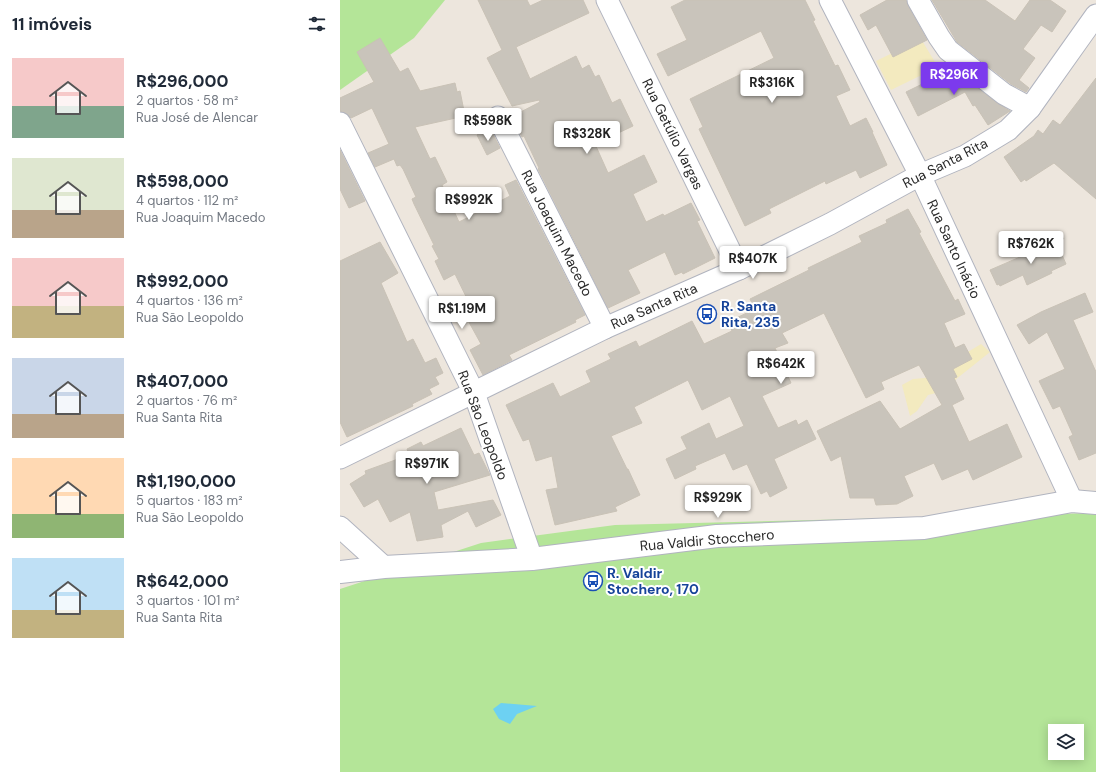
<!DOCTYPE html>
<html lang="pt">
<head>
<meta charset="utf-8">
<style>
	body { margin:0; font-family:"DM Sans",sans-serif; background:#f2f2f3; color:#1f2937; height:100vh; display:flex; flex-direction:column; font-size:15px; white-space:nowrap }
	* { box-sizing:border-box; margin:0 }
	p { font-size:13px; color:#747a83 }
	.icon { flex:none; width:22px; height:22px; fill:none; stroke:currentColor; stroke-width:2; stroke-linecap:round; stroke-linejoin:round }
	.map { position:relative; flex:1; overflow:hidden }
	.drawer { display:flex; flex-direction:column; background:#fff; width:340px }
	.drawer>* { flex:none }
	.fabs { position:absolute; left:708px; top:724px; display:grid; gap:8px }
	.fabs a { display:grid; place-items:center; width:36px; height:36px; border-radius:0px; background:#fff; box-shadow:0 2px 10px #0003; font-size:20px }
	.price { position:absolute; translate:-50% -34px; padding:0 9px; border-radius:4px; background:#fff; color:#222; font-size:13px; line-height:26px; filter:drop-shadow(0 1px 2px #0008) }
	.price::after { content:''; position:absolute; left:50%; top:24px; width:12px; height:9px; margin-left:-6px; background:inherit; clip-path:polygon(0 0,100% 0,50% 100%) }
	.price.current { background:#7c3aed; color:#fff }
	ul { padding:0; list-style:none }
	li { display:flex; align-items:center; gap:12px; height:100px; padding:0 12px }
	li span { display:grid; place-items:center; flex:none; width:112px; height:80px; border-radius:0px; color:#555 }
	li>.icon { margin-inline-start:auto }
	span .icon { width:48px; height:48px; fill:#fffc; stroke-width:1 }
	li b { font-size:17px }
	h2 { display:flex; justify-content:space-between; align-items:center; height:48px; padding:0 12px; font-size:17px }
	main { display:flex; flex:1; min-height:0 }
	.map>svg:first-child { display:block }
</style>
</head>
<body>
<main>
<section class="drawer">
<h2>11 imóveis<svg class="icon" aria-label="filters" viewBox="0 0 24 24"><path d="M4 7h16M4 17h16"/><circle cx="9" cy="7" r="2"/><circle cx="15" cy="17" r="2"/></svg></h2>
<ul>
<li><span style="background:linear-gradient(#f6c9c9 60%,#7fa58c 0)"><svg class="icon" aria-label="home" viewBox="0 0 24 24"><path d="M3 11l9-7 9 7M6 9v11h12V9"/></svg></span><div><b>R$296,000</b><p>2 quartos · 58 m²</p><p>Rua José de Alencar</p></div></li>
<li><span style="background:linear-gradient(#dfe7d0 65%,#b9a48a 0)"><svg class="icon" aria-label="home" viewBox="0 0 24 24"><path d="M3 11l9-7 9 7M6 9v11h12V9"/></svg></span><div><b>R$598,000</b><p>4 quartos · 112 m²</p><p>Rua Joaquim Macedo</p></div></li>
<li><span style="background:linear-gradient(#f6c9c9 60%,#c2b280 0)"><svg class="icon" aria-label="home" viewBox="0 0 24 24"><path d="M3 11l9-7 9 7M6 9v11h12V9"/></svg></span><div><b>R$992,000</b><p>4 quartos · 136 m²</p><p>Rua São Leopoldo</p></div></li>
<li><span style="background:linear-gradient(#c9d6e8 70%,#b9a48a 0)"><svg class="icon" aria-label="home" viewBox="0 0 24 24"><path d="M3 11l9-7 9 7M6 9v11h12V9"/></svg></span><div><b>R$407,000</b><p>2 quartos · 76 m²</p><p>Rua Santa Rita</p></div></li>
<li><span style="background:linear-gradient(#ffd9b3 70%,#8fb573 0)"><svg class="icon" aria-label="home" viewBox="0 0 24 24"><path d="M3 11l9-7 9 7M6 9v11h12V9"/></svg></span><div><b>R$1,190,000</b><p>5 quartos · 183 m²</p><p>Rua São Leopoldo</p></div></li>
<li><span style="background:linear-gradient(#bfe0f5 65%,#c2b280 0)"><svg class="icon" aria-label="home" viewBox="0 0 24 24"><path d="M3 11l9-7 9 7M6 9v11h12V9"/></svg></span><div><b>R$642,000</b><p>3 quartos · 101 m²</p><p>Rua Santa Rita</p></div></li>
</ul>
</section>
<div class="map">
<svg width="756" height="772" viewBox="0 0 756 772">
	<rect width="100%" height="100%" fill="#ede6dd"/>
	<g fill="#b4e598" fill-rule="evenodd">
		<polygon points="0,0 105,0 74,38 0,90"/>
		<path d="M756,513V772H0V589L141,543L275,525ZM715,731H737V753H715Z"/>
	</g>
	<g fill="#f3eabf">
		<polygon points="581,39 598,67 551,90 536,61"/>
		<polygon points="641,344 650,352 600,392 588,395 577,411 570,416 562,385 573,379 585,378"/>
	</g>
	<polygon fill="#6dd1f2" points="161,703 197,706 177,714 170,724 159,719 153,709"/>
	<g fill="#c9c4bb" stroke="#c9c2b6">
		<polygon points="138,0 187,0 190,6 203,0 243,0 249,13 176,47 190,79 236,56 242,69 249,65 255,77 259,75 272,103 280,99 293,126 255,144 268,173 304,155 317,182 293,194 306,222 323,214 324,216 351,203 360,220 357,221 375,258 343,274 342,272 335,275 325,252 288,270 300,293 268,308 198,169 199,168 184,136 182,137 171,117 200,102 199,100 172,106 147,58 162,50"/>
		<polygon points="345,0 465,0 475,20 473,21 495,66 498,65 510,90 496,96 510,126 526,118 533,132 532,132 547,165 520,178 516,170 486,184 485,181 429,209 431,213 405,226 359,129 363,127 350,99 434,58 421,31 328,76 317,54 347,40 331,7"/>
		<polygon points="547,0 566,0 568,6 587,40 553,57 536,25 528,30 520,15"/>
		<polygon points="592,0 645,0 675,21 690,0 710,0 726,11 712,32 701,25 683,49 695,58 679,80 689,88 686,92 671,84 617,42"/>
		<polygon points="40,38 60,72 68,68 80,91 115,83 117,92 120,91 125,116 75,127 90,159 95,157 107,182 102,185 119,222 170,196 165,185 176,180 245,315 235,320 236,322 169,355 172,360 143,375 130,350 141,344 125,315 133,311 115,274 104,280 95,261 99,259 92,246 94,245 74,204 72,199 76,197 63,169 60,165 57,166 54,159 35,167 28,153 49,144 32,108 11,118 6,113 0,111 0,98 34,82 17,52"/>
		<polygon points="613,69 657,103 670,111 648,125 635,105 633,106 625,92 578,116 566,92"/>
		<polygon points="756,78 756,199 714,163 686,181 685,179 681,182 664,157 694,136 698,130 703,134 713,120 720,125"/>
		<polygon points="150,128 160,148 147,155 137,135"/>
		<polygon points="0,150 25,201 9,208 0,189"/>
		<polygon points="568,209 581,232 579,233 615,301 618,299 625,314 604,323 615,348 624,344 632,359 613,369 617,377 614,378 624,399 612,405 629,442 667,424 682,457 633,480 628,469 602,480 594,463 564,476 573,496 557,504 536,505 534,498 510,498 501,456 491,461 477,431 540,401 560,429 602,405 579,365 541,382 544,389 526,398 484,313 442,333 448,343 435,348 451,383 422,396 438,428 456,420 458,425 467,420 476,439 434,459 447,488 430,497 427,491 421,494 407,464 393,470 385,453 355,466 356,469 335,479 326,459 347,449 341,437 369,423 376,439 404,426 390,396 362,410 348,380 294,407 302,423 271,436 287,469 288,469 300,495 275,507 277,511 215,525 206,490 218,488 212,456 196,461 189,439 183,441 166,405 213,383 220,397 251,382 246,371 271,359 268,354 296,341 299,347 352,321 364,344 392,331 388,322 415,309 410,299 469,270 468,268 522,242 519,236 547,223 546,220"/>
		<polygon points="724,238 714,250 719,248 726,264 711,271 712,273 687,285 683,275 660,286 659,284 657,285 650,270"/>
		<polygon points="40,242 58,273 41,283 67,342 73,339 85,363 96,358 103,373 95,377 99,384 89,389 92,394 72,404 73,406 7,437 0,422 0,261"/>
		<polygon points="745,293 753,312 733,320 756,372 756,453 739,460 729,437 733,435 720,406 713,409 699,381 725,369 707,332 689,344 677,325 701,312"/>
		<polygon points="121,428 134,455 139,453 150,475 94,492 98,510 153,500 161,515 136,527 128,511 101,525 103,537 77,541 70,512 50,522 38,499 24,507 10,484 26,474 25,471 69,455 67,449 81,442 83,446"/>
	</g>
	<g fill="none" stroke-linecap="round" stroke-linejoin="round">
		<g stroke="#b1b4bf" stroke-width="23">
			<g id="street">
				<polyline points="267,0 399,269"/>
				<polyline points="490,0 580,175 732,501"/>
				<polyline points="578,0 599,37 608,50 664,94 690,108"/>
				<polyline points="158,117 265,328"/>
				<polyline points="0,123 134,393 192,559"/>
				<polyline points="0,458 265,328 399,269 490,224 580,175 625,156 668,130 690,108 756,15"/>
				<polyline points="0,527 44,567"/>
			</g>
		</g>
		<g stroke="#b1b4bf" stroke-width="24">
			<polyline id="secondary" points="0,572 44,567 192,559 377,536 584,528 732,501 756,503"/>
		</g>
		<use href="#street" stroke="#fff" stroke-width="21"/>
		<use href="#secondary" stroke="#fff" stroke-width="22"/>
	</g>
	<defs>
		<g id="bus-ring" transform="scale(1)"><circle r="9.5" fill="#fff" stroke="#1a4fb4" stroke-width="1.5"/><path d="M-5-6H5V4H4V6H2V4H-2V6H-4V4H-5ZM-3.5-4V0h7V-4ZM-3.5 1.2v1.5H-2V1.2ZM2 1.2v1.5H3.5V1.2Z" fill="#1a4fb4"/></g>
	</defs>
	<g fill-rule="evenodd">
		<use href="#bus-ring" x="367" y="314"/>
		<use href="#bus-ring" x="253" y="581"/>
	</g>
	<g text-anchor="middle" dominant-baseline="central" stroke-width="4" stroke-linejoin="round" paint-order="stroke">
		<g font-size="14" fill="#2b2b2b" stroke="#fff">
			<text transform="translate(333 134) rotate(64)">Rua Getúlio Vargas</text>
			<text transform="translate(605 163) rotate(-27)">Rua Santa Rita</text>
			<text transform="translate(217 233) rotate(63)">Rua Joaquim Macedo</text>
			<text transform="translate(614 249) rotate(65)">Rua Santo Inácio</text>
			<text transform="translate(314 306) rotate(-24)">Rua Santa Rita</text>
			<text transform="translate(143 425) rotate(69)">Rua São Leopoldo</text>
			<text transform="translate(367 540) rotate(-5)">Rua Valdir Stocchero</text>
		</g>
		<g font-size="14" font-weight="bold" fill="#164399" stroke="#fff" text-anchor="start">
			<text x="381" y="306">R. Santa<tspan x="381" dy="16">Rita, 235</tspan></text>
			<text x="267" y="573">R. Valdir<tspan x="267" dy="16">Stochero, 170</tspan></text>
		</g>
	</g>
</svg>
<div class="fabs">
<a><svg class="icon" aria-label="layers" viewBox="0 0 24 24"><path d="M12 4l9 5-9 5-9-5zM3 14l9 5 9-5"/></svg></a>
</div>
<b class="price current" style="left:614px;top:96px">R$296K</b>
<b class="price" style="left:432px;top:104px">R$316K</b>
<b class="price" style="left:148px;top:142px">R$598K</b>
<b class="price" style="left:247px;top:155px">R$328K</b>
<b class="price" style="left:129px;top:221px">R$992K</b>
<b class="price" style="left:691px;top:265px">R$762K</b>
<b class="price" style="left:413px;top:280px">R$407K</b>
<b class="price" style="left:122px;top:330px">R$1.19M</b>
<b class="price" style="left:441px;top:385px">R$642K</b>
<b class="price" style="left:87px;top:485px">R$971K</b>
<b class="price" style="left:378px;top:519px">R$929K</b>
</div>
</main>
</body>
</html>
